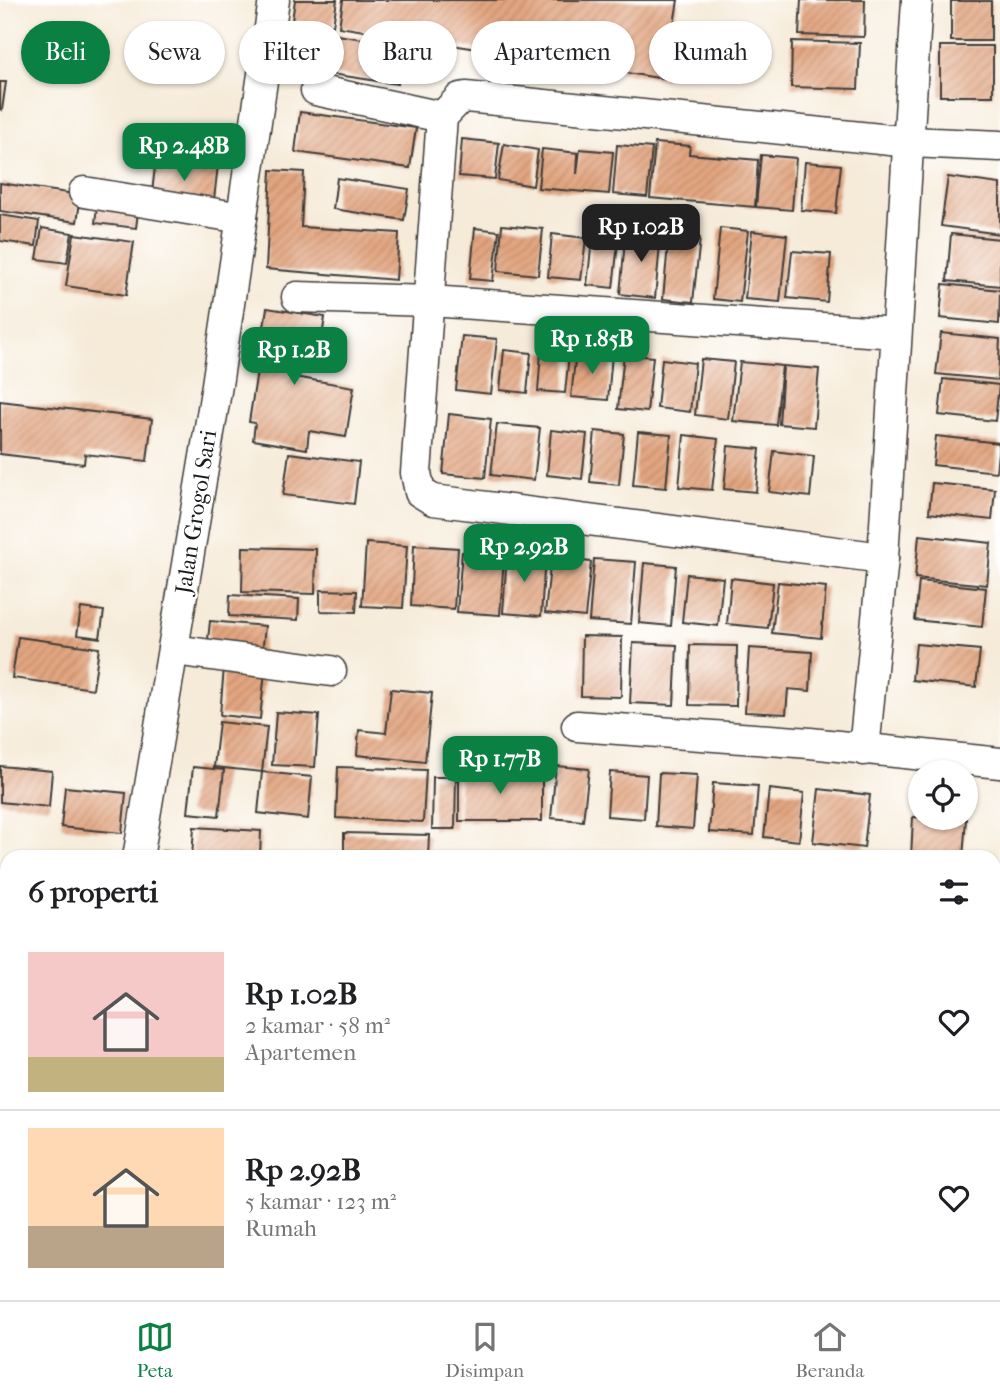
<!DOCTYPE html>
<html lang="id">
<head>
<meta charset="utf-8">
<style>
	body { margin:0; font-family:"IM FELL French Canon",serif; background:#f2f2f2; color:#202124; height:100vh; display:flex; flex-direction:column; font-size:26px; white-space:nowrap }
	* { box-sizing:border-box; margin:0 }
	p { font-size:23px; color:#757577 }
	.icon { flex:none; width:38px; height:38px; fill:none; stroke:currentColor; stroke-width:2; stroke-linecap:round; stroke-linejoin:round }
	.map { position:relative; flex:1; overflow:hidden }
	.sheet { position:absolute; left:0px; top:850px; width:1001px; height:450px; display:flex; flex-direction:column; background:#fff; border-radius:21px 21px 0 0; box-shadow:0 2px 5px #0004 }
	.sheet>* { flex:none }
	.hud { position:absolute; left:21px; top:21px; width:959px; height:63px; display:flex; gap:14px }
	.tools { position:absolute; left:908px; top:760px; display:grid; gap:14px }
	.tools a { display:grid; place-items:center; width:70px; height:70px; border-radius:50%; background:#fff; box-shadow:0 2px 5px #0004; font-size:35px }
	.price { position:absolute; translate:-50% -60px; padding:0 16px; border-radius:14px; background:#0b8043; color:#fff; font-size:23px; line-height:46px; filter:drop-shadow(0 2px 4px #0008) }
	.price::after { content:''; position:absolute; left:50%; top:42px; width:21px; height:16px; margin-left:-10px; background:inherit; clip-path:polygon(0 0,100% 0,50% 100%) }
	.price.active { background:#222; color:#fff }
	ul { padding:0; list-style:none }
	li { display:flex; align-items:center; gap:21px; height:175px; padding:0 28px }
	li+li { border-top:2px solid #e0e0e0 }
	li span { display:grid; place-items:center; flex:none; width:196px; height:140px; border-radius:0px; color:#555 }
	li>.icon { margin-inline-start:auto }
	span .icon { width:84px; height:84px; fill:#fffc; stroke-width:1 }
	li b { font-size:30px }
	h2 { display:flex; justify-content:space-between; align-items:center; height:84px; padding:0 28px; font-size:30px }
	.tag { padding:0 24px; border-radius:32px; background:#fff; box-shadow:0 2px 5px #0004; font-size:24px; line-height:63px }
	.tag.active { background:#0b8043; color:#fff }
	.tab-bar { display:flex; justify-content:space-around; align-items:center; height:98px; border-top:2px solid #e0e0e0; background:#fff; font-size:19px; color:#757577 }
	.tab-bar a { display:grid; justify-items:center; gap:4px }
	.tab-bar .active { color:#0b8043 }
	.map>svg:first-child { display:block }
</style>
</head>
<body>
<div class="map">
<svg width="1000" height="1300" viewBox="0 0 1000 1300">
	<defs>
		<pattern id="building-hatch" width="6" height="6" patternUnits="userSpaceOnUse" patternTransform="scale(1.75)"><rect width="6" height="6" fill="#e2a580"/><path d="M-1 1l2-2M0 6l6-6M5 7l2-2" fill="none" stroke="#c18d6e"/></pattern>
	</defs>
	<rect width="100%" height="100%" fill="#fff"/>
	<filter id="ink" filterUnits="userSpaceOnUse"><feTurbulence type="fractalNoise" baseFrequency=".0143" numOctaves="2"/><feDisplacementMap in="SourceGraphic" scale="14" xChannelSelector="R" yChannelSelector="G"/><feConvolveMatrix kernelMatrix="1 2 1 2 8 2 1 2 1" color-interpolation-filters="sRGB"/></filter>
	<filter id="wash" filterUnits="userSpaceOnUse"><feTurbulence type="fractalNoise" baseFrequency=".00686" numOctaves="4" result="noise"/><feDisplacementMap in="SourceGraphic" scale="28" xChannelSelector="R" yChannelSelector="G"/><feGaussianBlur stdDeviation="1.57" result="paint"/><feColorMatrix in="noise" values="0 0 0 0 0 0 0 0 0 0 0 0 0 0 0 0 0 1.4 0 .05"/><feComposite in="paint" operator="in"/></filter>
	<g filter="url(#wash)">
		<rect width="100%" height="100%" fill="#f6ebd9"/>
		<g id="blocks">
			<g fill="url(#building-hatch)">
				<polygon points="295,0 337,0 333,26 292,21"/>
				<polygon points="343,0 678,0 665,79 339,27"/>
				<polygon points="801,0 865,0 864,37 799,35"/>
				<rect x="951" y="1" width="40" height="40"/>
				<polygon points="310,31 403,45 398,84 304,70"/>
				<polygon points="792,41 860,43 858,89 791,87"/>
				<rect x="940" y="46" width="53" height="50"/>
				<polygon points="0,82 6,82 2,110 0,109"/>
				<polygon points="300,112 416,128 410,168 295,152"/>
				<polygon points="462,139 499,143 495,179 459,176"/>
				<polygon points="655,143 690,146 689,154 758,160 755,207 650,198"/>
				<polygon points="504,144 538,150 533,186 498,180"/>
				<polygon points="617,145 652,148 647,197 613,194"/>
				<polygon points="542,149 578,153 577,174 580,149 613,152 609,194 538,188"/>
				<polygon points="761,155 796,158 792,210 756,207"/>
				<polygon points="156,158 218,165 213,208 151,201"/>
				<polygon points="805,162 841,165 836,213 801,210"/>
				<polygon points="271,170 304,172 301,227 399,233 396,280 266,269"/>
				<polygon points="948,177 1000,184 1000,234 941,226"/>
				<polygon points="337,178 409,189 404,220 333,209"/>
				<polygon points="0,183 81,195 77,222 0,211"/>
				<polygon points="98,199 139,204 136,228 95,223"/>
				<polygon points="0,215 39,221 36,246 0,241"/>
				<polygon points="502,225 543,229 538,275 498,271"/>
				<polygon points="42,228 72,233 67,263 37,259"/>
				<polygon points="475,228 499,231 493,281 470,279"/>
				<polygon points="720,228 748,231 740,302 713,299"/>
				<polygon points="593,231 619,234 613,288 587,285"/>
				<polygon points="626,231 661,234 655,298 620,294"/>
				<polygon points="752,231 787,235 780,302 745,299"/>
				<polygon points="74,234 134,242 126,295 66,286"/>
				<polygon points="552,234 586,238 581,280 548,277"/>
				<polygon points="669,234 700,238 693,302 663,299"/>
				<polygon points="951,234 1000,239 1000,286 947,281"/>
				<polygon points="792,251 831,254 827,302 787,298"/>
				<polygon points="943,284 1000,290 999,324 940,318"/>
				<polygon points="267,308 325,317 321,344 293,339 288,376 354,387 346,437 309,431 307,449 253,440 255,423 249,422"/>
				<polygon points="941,333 1000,339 998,380 936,374"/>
				<polygon points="462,336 497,339 491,394 456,390"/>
				<polygon points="504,350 531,353 527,393 500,390"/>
				<polygon points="576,351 612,354 608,400 571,397"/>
				<polygon points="541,352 569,354 565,393 538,391"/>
				<polygon points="624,354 653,357 647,412 618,409"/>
				<polygon points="662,359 695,363 690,412 657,408"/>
				<polygon points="701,359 734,362 728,419 695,415"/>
				<polygon points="740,362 782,366 776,425 733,421"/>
				<polygon points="783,366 819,369 814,427 779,424"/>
				<polygon points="943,379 999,385 995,421 939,415"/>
				<polygon points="0,401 152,419 147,461 85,454 84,464 0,454"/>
				<polygon points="449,414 491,419 485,478 443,474"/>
				<polygon points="497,424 540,428 534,480 491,475"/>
				<polygon points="551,430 587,434 582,479 547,475"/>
				<polygon points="595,431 624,434 619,485 590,482"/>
				<polygon points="638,432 671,435 666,488 633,485"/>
				<polygon points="684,435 718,439 712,490 679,487"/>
				<polygon points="936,436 999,443 996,472 933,465"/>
				<polygon points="728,446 760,449 756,492 724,489"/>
				<polygon points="774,451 814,456 810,497 769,492"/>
				<polygon points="289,453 359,462 354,504 283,495"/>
				<polygon points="932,483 995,489 992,520 929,513"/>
				<polygon points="919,535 991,543 987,585 915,578"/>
				<polygon points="366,543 407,546 403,608 362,606"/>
				<polygon points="414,545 458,548 454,609 411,606"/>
				<polygon points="243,547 316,549 315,594 242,592"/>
				<polygon points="462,552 504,555 500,615 457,612"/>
				<polygon points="507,553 545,556 541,616 503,613"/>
				<polygon points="551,558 591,562 585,617 545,613"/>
				<polygon points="594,559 636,562 631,624 589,621"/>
				<polygon points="644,563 676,566 671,626 639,623"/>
				<polygon points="687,574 723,578 718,626 682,622"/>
				<polygon points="731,578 773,583 768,628 727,624"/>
				<polygon points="919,581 986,588 982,627 915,620"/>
				<polygon points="778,582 826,587 821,638 772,633"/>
				<polygon points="320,590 357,591 356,612 320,611"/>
				<polygon points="230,595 299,599 298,620 229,616"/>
				<polygon points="81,608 104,611 100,638 77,635"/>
				<polygon points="210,621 265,626 262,654 207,649"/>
				<polygon points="582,636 622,637 621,697 581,696"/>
				<polygon points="18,637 99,648 93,689 12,678"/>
				<polygon points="633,643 677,645 674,705 630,703"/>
				<polygon points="916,644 980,650 976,687 912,680"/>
				<polygon points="690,645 737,646 736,706 689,705"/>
				<polygon points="749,648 812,652 810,691 788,689 786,714 745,712"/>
				<polygon points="224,667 265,671 260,719 220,715"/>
				<polygon points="391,689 432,693 425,762 357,755 359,730 386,733"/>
				<polygon points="276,712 319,715 315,767 272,765"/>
				<polygon points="219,722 267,727 262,772 214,767"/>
				<polygon points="0,766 52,771 49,807 0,802"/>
				<polygon points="556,766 589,769 583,821 551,818"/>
				<polygon points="193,767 224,770 219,816 188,813"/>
				<polygon points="338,767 426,770 423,822 336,818"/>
				<rect x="459" y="770" width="83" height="51"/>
				<polygon points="262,772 312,777 308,819 258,813"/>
				<polygon points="610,772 647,775 644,819 607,816"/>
				<polygon points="659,773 697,775 693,829 656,826"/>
				<polygon points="433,777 456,777 455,829 432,829"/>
				<polygon points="713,783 758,786 754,835 709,832"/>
				<polygon points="65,787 126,793 122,833 61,827"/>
				<polygon points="769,789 804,793 799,841 764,837"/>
				<polygon points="819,789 870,795 864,848 813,842"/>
				<polygon points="913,817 966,819 963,858 911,858"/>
				<polygon points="194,827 261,831 260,858 192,858"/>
				<polygon points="344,833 429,835 428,858 344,858"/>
				<polygon points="162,851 190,854 189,858 161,858"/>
				<polygon points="0,900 7,901 7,944 0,943"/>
				<polygon points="5,961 7,961 7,1003 1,1002"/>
				<polygon points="0,1011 7,1012 7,1047 0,1046"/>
				<polygon points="0,1073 7,1073 7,1109 0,1108"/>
				<polygon points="0,1142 7,1143 7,1184 0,1184"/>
				<polygon points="0,1292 23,1294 23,1300 0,1300"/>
				<polygon points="473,1293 521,1293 521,1300 472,1300"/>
			</g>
		</g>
	</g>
	<g filter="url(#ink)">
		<use href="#blocks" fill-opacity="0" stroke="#3d3b38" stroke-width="2"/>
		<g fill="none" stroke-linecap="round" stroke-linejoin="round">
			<g stroke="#3d3b38" stroke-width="33">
				<g id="minor">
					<polyline points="316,90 442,117"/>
					<polyline points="84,192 242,218"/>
					<polyline points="297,297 430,301 896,333"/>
					<polyline points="883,558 433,500 420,492 416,473 442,117 460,98 466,97 910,142 1000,146"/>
					<polyline points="174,650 331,671"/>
					<polyline points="577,726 810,743 1000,763"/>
					<polyline points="864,750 883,558 917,0"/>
					<polyline points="138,858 217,385 274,0"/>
					<polyline points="994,995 1000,995"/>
					<polyline points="447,1293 447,1300"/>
					<polyline points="61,1296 223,1299"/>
				</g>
			</g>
			<g stroke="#3d3b38" stroke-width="42">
				<polyline id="trunk" points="993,1300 1000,1296"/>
			</g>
			<use href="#minor" stroke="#fff" stroke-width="30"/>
			<use href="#trunk" stroke="#fabc8b" stroke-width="38"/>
		</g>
	</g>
	<g text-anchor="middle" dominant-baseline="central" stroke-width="5" stroke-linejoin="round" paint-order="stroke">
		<g font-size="23" fill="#1c1c1c" stroke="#fff">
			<text transform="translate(196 512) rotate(-81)">Jalan Grogol Sari</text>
		</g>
	</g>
</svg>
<div class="tools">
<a><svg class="icon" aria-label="locate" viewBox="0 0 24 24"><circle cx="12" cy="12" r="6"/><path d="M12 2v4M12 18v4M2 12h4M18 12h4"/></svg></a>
</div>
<b class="price" style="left:184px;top:183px">Rp 2.48B</b>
<b class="price active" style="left:641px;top:264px">Rp 1.02B</b>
<b class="price" style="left:592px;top:376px">Rp 1.85B</b>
<b class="price" style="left:294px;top:387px">Rp 1.2B</b>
<b class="price" style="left:524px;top:584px">Rp 2.92B</b>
<b class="price" style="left:500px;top:796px">Rp 1.77B</b>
<div class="hud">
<a class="tag active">Beli</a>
<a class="tag">Sewa</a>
<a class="tag">Filter</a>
<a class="tag">Baru</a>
<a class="tag">Apartemen</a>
<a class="tag">Rumah</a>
</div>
<section class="sheet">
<h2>6 properti<svg class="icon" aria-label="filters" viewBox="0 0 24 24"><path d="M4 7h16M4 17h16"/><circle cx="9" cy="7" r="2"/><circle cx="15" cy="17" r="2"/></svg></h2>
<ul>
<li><span style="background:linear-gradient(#f6c9c9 75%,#c2b280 0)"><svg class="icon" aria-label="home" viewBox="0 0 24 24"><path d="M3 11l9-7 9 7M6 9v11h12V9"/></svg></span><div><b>Rp 1.02B</b><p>2 kamar · 58 m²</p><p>Apartemen</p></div><svg class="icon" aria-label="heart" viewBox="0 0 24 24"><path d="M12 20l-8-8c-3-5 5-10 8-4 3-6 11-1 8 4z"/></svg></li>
<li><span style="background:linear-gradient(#ffd9b3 70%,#b9a48a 0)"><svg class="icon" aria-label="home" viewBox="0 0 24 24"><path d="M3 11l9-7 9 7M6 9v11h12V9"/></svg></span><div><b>Rp 2.92B</b><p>5 kamar · 123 m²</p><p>Rumah</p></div><svg class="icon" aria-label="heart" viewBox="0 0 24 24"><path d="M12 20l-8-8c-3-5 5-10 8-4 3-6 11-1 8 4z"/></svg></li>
</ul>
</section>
</div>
<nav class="tab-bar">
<a class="active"><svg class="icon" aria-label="map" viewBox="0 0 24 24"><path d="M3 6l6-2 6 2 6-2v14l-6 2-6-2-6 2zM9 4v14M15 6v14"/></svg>Peta</a>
<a><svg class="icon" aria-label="saved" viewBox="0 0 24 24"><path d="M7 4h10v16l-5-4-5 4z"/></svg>Disimpan</a>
<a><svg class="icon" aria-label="home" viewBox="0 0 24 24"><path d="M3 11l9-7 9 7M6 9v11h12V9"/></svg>Beranda</a>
</nav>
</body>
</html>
